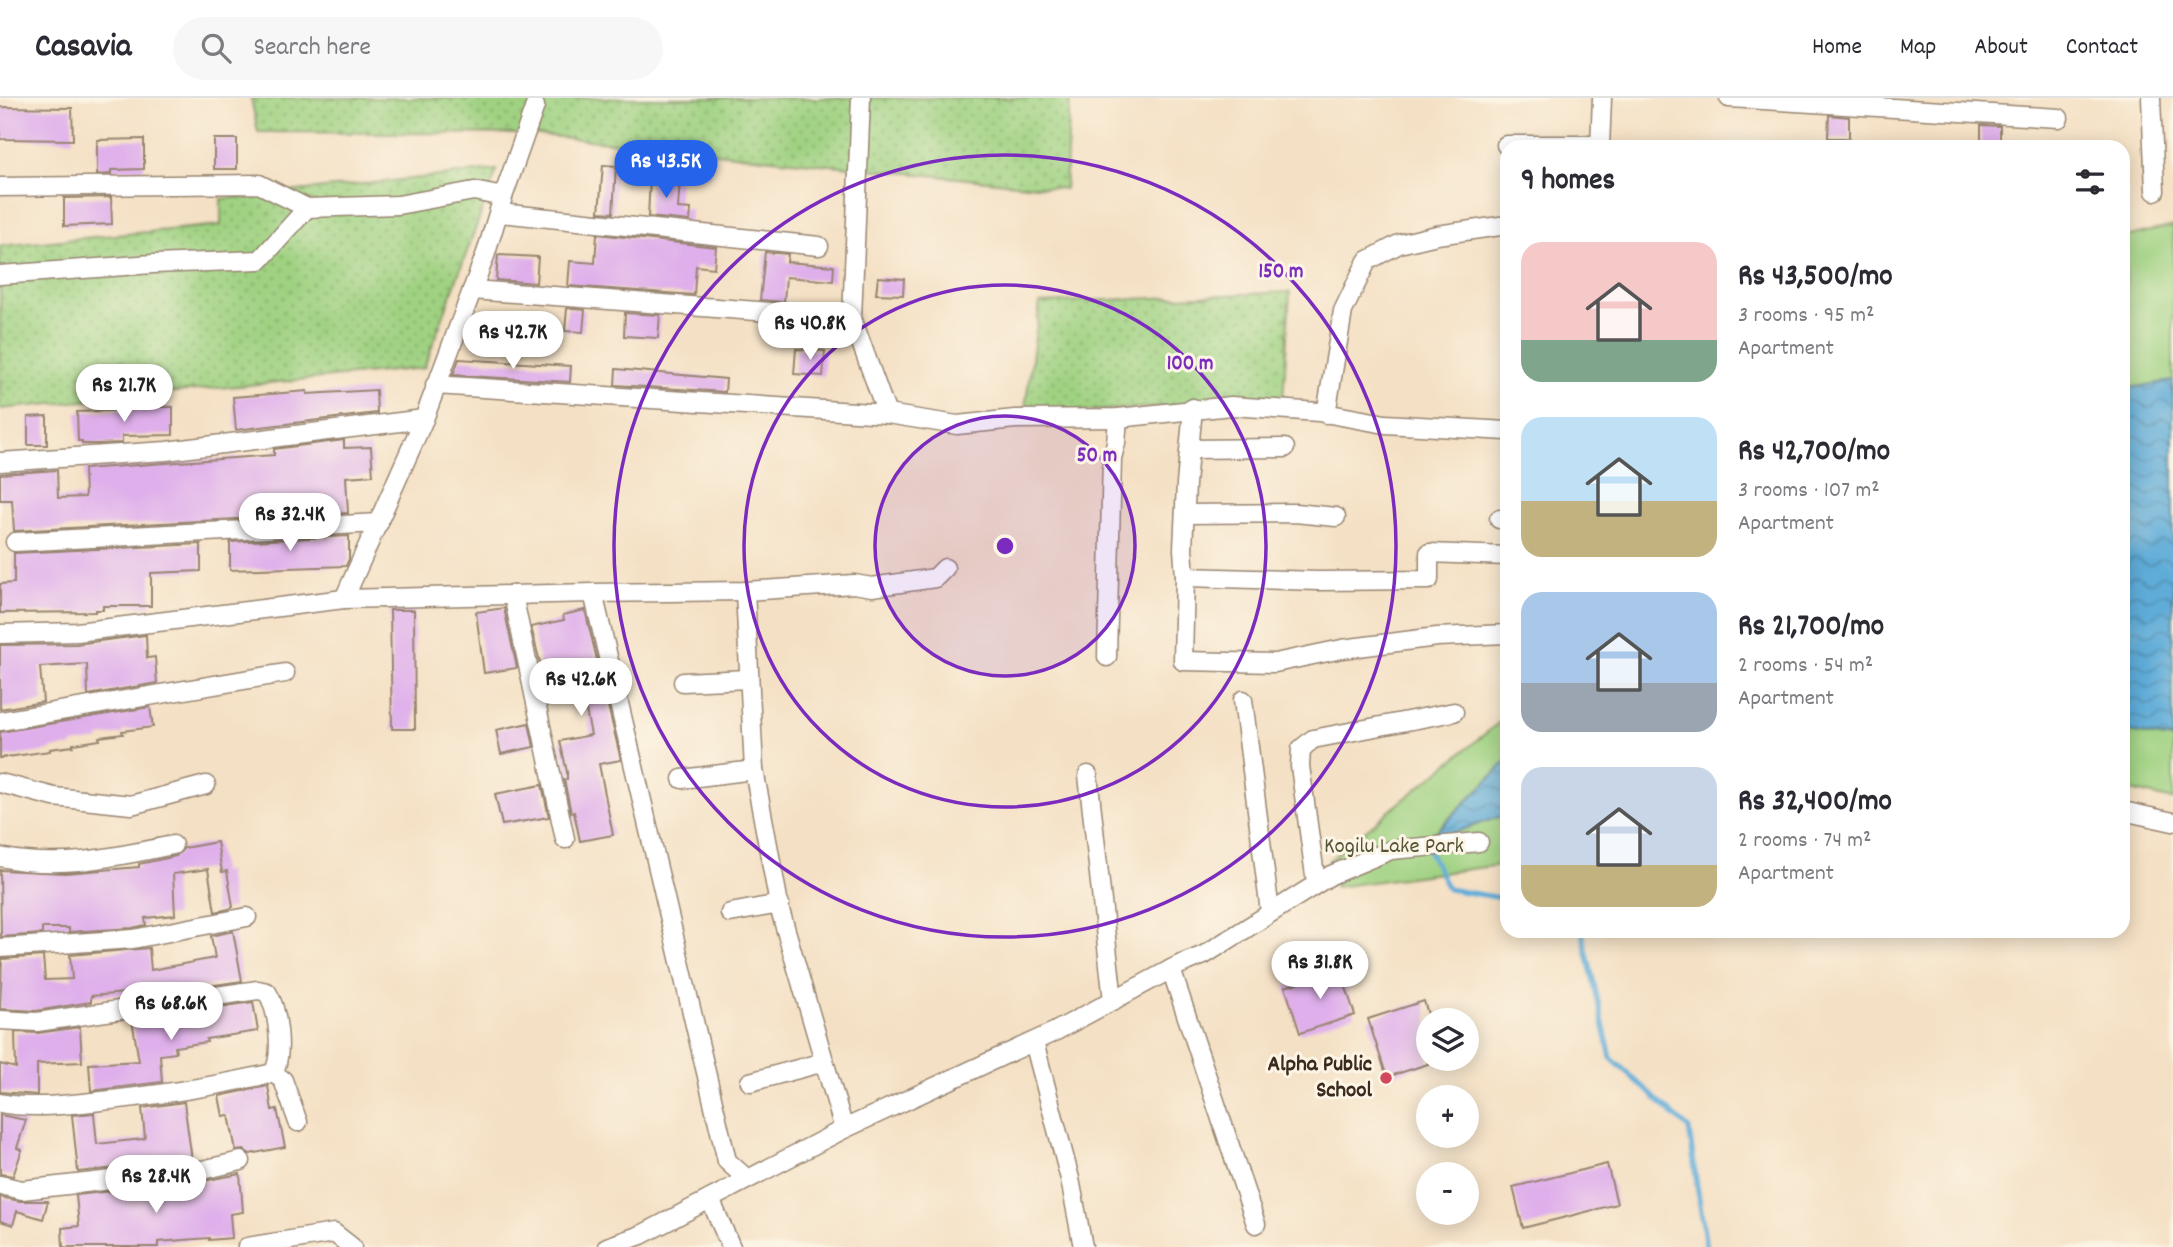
<!DOCTYPE html>
<html lang="en">
<head>
<meta charset="utf-8">
<style>
	body { margin:0; font-family:Dekko,sans-serif; background:#f7f7f7; color:#2b2b33; height:100vh; display:flex; flex-direction:column; font-size:26px; white-space:nowrap }
	* { box-sizing:border-box; margin:0 }
	p { font-size:23px; color:#7c7c81 }
	.icon { flex:none; width:38px; height:38px; fill:none; stroke:currentColor; stroke-width:2; stroke-linecap:round; stroke-linejoin:round }
	.map { position:relative; flex:1; overflow:hidden }
	.details { position:absolute; left:1500px; top:42px; width:630px; height:798px; display:flex; flex-direction:column; background:#fff; border-radius:21px; box-shadow:0 4px 18px #0003 }
	.details>* { flex:none }
	.tools { position:absolute; left:1416px; top:910px; display:grid; gap:14px }
	.tools a { display:grid; place-items:center; width:63px; height:63px; border-radius:50%; background:#fff; box-shadow:0 4px 18px #0003; font-size:35px }
	.price { position:absolute; translate:-50% -60px; padding:0 16px; border-radius:24px; background:#fff; color:#222; font-size:23px; line-height:46px; filter:drop-shadow(0 2px 4px #0008) }
	.price::after { content:''; position:absolute; left:50%; top:42px; width:21px; height:16px; margin-left:-10px; background:inherit; clip-path:polygon(0 0,100% 0,50% 100%) }
	.price.active { background:#2563eb; color:#fff }
	ul { padding:0; list-style:none }
	li { display:flex; align-items:center; gap:21px; height:175px; padding:0 21px }
	li span { display:grid; place-items:center; flex:none; width:196px; height:140px; border-radius:21px; color:#555 }
	li>.icon { margin-inline-start:auto }
	span .icon { width:84px; height:84px; fill:#fffc; stroke-width:1 }
	li b { font-size:30px }
	h2 { display:flex; justify-content:space-between; align-items:center; height:84px; padding:0 21px; font-size:30px }
	header { display:flex; align-items:center; gap:42px; box-sizing:border-box; height:98px; padding:0 35px; background:#fff; border-bottom:2px solid #e1e1e2 }
	header strong { font-size:33px }
	nav { display:flex; gap:38px; margin-inline-start:auto; font-size:24px }
	.search { width:490px; height:63px; background:#f7f7f7; display:flex; align-items:center; gap:18px; box-sizing:border-box; padding:0 24px; border-radius:38px; color:#7c7c81; font-size:26px }
	.map>svg:first-child { display:block }
</style>
</head>
<body>
<header>
<strong>Casavia</strong>
<div class="search"><svg class="icon" aria-label="search" viewBox="0 0 24 24"><circle cx="10" cy="10" r="6"/><path d="M15 15l6 6"/></svg>Search here</div>
<nav><a>Home</a><a>Map</a><a>About</a><a>Contact</a></nav>
</header>
<div class="map">
<svg width="2173" height="1149" viewBox="0 0 2173 1149">
	<defs>
		<pattern id="grass-dots" width="8" height="8" patternUnits="userSpaceOnUse" patternTransform="scale(1.75)"><rect width="8" height="8" fill="#9fd181"/><path d="M2 2h.1M6 6h.1" fill="none" stroke="#83aa69" stroke-width="1.8" stroke-linecap="round"/></pattern>
		<pattern id="water-waves" width="16" height="10" patternUnits="userSpaceOnUse" patternTransform="scale(1.75)"><rect width="16" height="10" fill="#5facd8"/><path d="M0 5q4-4 8 0t8 0" fill="none" stroke="#508caf"/></pattern>
	</defs>
	<rect width="100%" height="100%" fill="#fcf5e5"/>
	<filter id="ink" filterUnits="userSpaceOnUse"><feTurbulence type="fractalNoise" baseFrequency=".0143" numOctaves="2"/><feDisplacementMap in="SourceGraphic" scale="14" xChannelSelector="R" yChannelSelector="G"/><feConvolveMatrix kernelMatrix="1 2 1 2 8 2 1 2 1" color-interpolation-filters="sRGB"/></filter>
	<filter id="wash" filterUnits="userSpaceOnUse"><feTurbulence type="fractalNoise" baseFrequency=".00686" numOctaves="4" result="noise"/><feDisplacementMap in="SourceGraphic" scale="28" xChannelSelector="R" yChannelSelector="G"/><feGaussianBlur stdDeviation="1.57" result="paint"/><feColorMatrix in="noise" values="0 0 0 0 0 0 0 0 0 0 0 0 0 0 0 0 0 1.4 0 .05"/><feComposite in="paint" operator="in"/></filter>
	<g filter="url(#wash)">
		<rect width="100%" height="100%" fill="#f4e0c4"/>
		<g fill="url(#grass-dots)" stroke="#6d7e50" stroke-width="2">
			<polygon points="251,0 1070,0 1065,91 530,36 258,34"/>
			<polygon points="497,72 424,270 0,311 0,148 221,127 221,101"/>
			<polygon points="1290,194 1283,301 1024,317 1040,205"/>
		</g>
		<g fill="#9fd181" stroke="#6d7e50" stroke-width="2">
			<polygon points="2173,128 2173,283 2123,291 2123,248 2128,247 2125,139"/>
			<polygon points="1507,618 1507,663 1426,743 1507,716 1507,766 1335,789 1329,762"/>
			<polygon points="2123,633 2173,641 2173,702 2123,690"/>
		</g>
		<g fill="url(#water-waves)" stroke="#4d6b7b" stroke-width="2">
			<polygon points="2173,283 2173,641 2123,633 2123,291"/>
			<polygon points="1507,663 1507,716 1425,745"/>
		</g>
		<g fill="none" stroke-linecap="round" stroke-linejoin="round">
			<g stroke="#5facd8" stroke-width="5">
				<polyline points="1429,753 1448,791 1507,801"/>
				<polyline points="1582,833 1611,960 1689,1031 1706,1149"/>
			</g>
		</g>
		<g id="blocks">
			<g fill="#dfafeb">
				<polygon points="0,9 72,10 73,42 0,41"/>
				<polygon points="1829,17 1849,19 1849,40 1828,40"/>
				<polygon points="1981,27 2000,28 2000,47 1981,47"/>
				<polygon points="144,41 144,71 111,72 111,76 97,77 97,42"/>
				<rect x="214" y="41" width="23" height="30"/>
				<polygon points="683,52 712,54 710,77 682,75"/>
				<polygon points="603,67 616,68 613,115 599,114"/>
				<polygon points="650,80 680,82 678,110 691,111 690,123 648,119"/>
				<polygon points="111,99 112,126 64,128 64,100"/>
				<polygon points="597,136 716,149 714,170 696,168 694,197 568,188 570,163 595,165"/>
				<polygon points="765,154 788,156 787,164 834,168 833,183 786,179 784,204 760,202"/>
				<polygon points="498,157 538,159 536,185 496,182"/>
				<polygon points="878,179 904,181 903,197 876,196"/>
				<polygon points="567,210 585,212 583,234 565,233"/>
				<polygon points="625,215 660,217 658,240 624,238"/>
				<polygon points="796,251 825,253 823,278 794,276"/>
				<polygon points="459,261 571,268 570,284 453,277"/>
				<polygon points="616,271 726,281 725,294 615,287"/>
				<polygon points="376,292 377,315 236,332 233,299 307,293 307,296"/>
				<polygon points="147,307 147,309 173,309 173,337 122,338 122,345 98,346 82,346 82,343 78,343 77,314 125,312 125,308"/>
				<polygon points="47,318 47,347 28,347 28,319"/>
				<polygon points="344,342 344,350 371,349 373,377 346,379 348,415 14,433 12,402 0,402 0,376 57,372 58,400 85,399 84,371 274,357 274,351"/>
				<polygon points="349,438 349,461 346,468 230,472 230,444"/>
				<polygon points="201,446 201,473 151,475 151,508 103,508 103,512 95,512 95,514 0,515 0,486 14,485 14,455"/>
				<polygon points="504,510 517,570 484,575 476,514"/>
				<polygon points="390,512 414,512 415,631 392,631"/>
				<polygon points="585,512 621,662 599,666 613,737 580,743 574,714 571,715 564,682 567,681 567,674 560,643 591,637 582,593 580,586 547,592 531,529 564,522 563,517"/>
				<polygon points="146,537 147,560 155,559 157,585 88,597 87,566 40,569 43,604 0,611 0,547 76,546"/>
				<polygon points="150,609 153,629 122,633 123,636 99,639 100,642 73,646 73,648 50,651 50,653 0,660 0,634"/>
				<polygon points="529,625 534,649 501,656 496,632"/>
				<polygon points="542,687 549,719 502,727 495,696"/>
				<polygon points="217,744 222,774 227,773 233,809 229,811 215,814 208,771 173,776 175,817 145,820 146,827 132,830 69,834 69,830 42,830 42,836 1,839 0,772 65,775 139,769 139,766 176,758 184,750"/>
				<polygon points="233,833 242,883 126,900 125,895 91,898 91,904 36,913 0,911 2,861 43,858 45,882 72,881 70,857 149,850 151,872 215,860 211,838"/>
				<polygon points="1340,871 1355,917 1300,935 1285,889"/>
				<polygon points="1424,903 1428,916 1428,966 1387,979 1368,921"/>
				<polygon points="253,904 258,933 206,941 207,944 175,949 176,955 160,957 162,984 91,993 89,966 139,963 132,922"/>
				<polygon points="80,929 82,964 37,966 37,997 0,994 0,966 16,970 15,934 38,935"/>
				<polygon points="268,988 272,1012 277,1011 285,1049 250,1056 244,1052 236,1053 229,1017 223,1018 219,998"/>
				<polygon points="184,1004 192,1062 78,1074 72,1017 94,1015 97,1046 143,1041 145,1040 142,1010"/>
				<polygon points="0,1017 26,1022 17,1050 22,1052 13,1078 0,1076"/>
				<polygon points="1607,1066 1617,1106 1523,1130 1513,1089"/>
				<polygon points="240,1076 243,1114 230,1116 232,1140 209,1142 209,1140 158,1144 158,1149 63,1149 62,1130 79,1128 76,1097 203,1083"/>
				<polygon points="0,1099 20,1103 48,1103 43,1121 17,1113 13,1127 0,1123"/>
			</g>
		</g>
	</g>
	<g filter="url(#ink)">
		<use href="#blocks" fill-opacity="0" stroke="#988571" stroke-width="2"/>
		<g fill="none" stroke-linecap="round" stroke-linejoin="round">
			<g stroke="#988571" stroke-width="21">
				<g id="street">
					<polyline points="861,0 852,220 887,316"/>
					<polyline points="1729,0 2059,20"/>
					<polyline points="2151,0 2155,93"/>
					<polyline points="535,8 503,99 486,155 424,321 344,501 593,495 727,1063 747,1081"/>
					<polyline points="1506,47 1600,47"/>
					<polyline points="1600,49 1602,0"/>
					<polyline points="0,89 259,86 307,110 398,107 474,93 503,99"/>
					<polyline points="500,115 819,148"/>
					<polyline points="0,177 153,166 260,162 307,110"/>
					<polyline points="472,192 852,220"/>
					<polyline points="435,287 887,316 957,327 1015,321 1118,320 1231,308 1319,314 1385,326 1507,333"/>
					<polyline points="1193,310 1186,386 1183,451 1185,479 1183,563 1275,565 1342,551 1437,539 1507,536"/>
					<polyline points="1326,316 1343,213 1367,163 1399,146 1437,137 1507,127"/>
					<polyline points="1191,351 1285,350"/>
					<polyline points="0,364 166,353 424,321"/>
					<polyline points="1185,416 1295,415 1336,419"/>
					<polyline points="1499,421 1507,421"/>
					<polyline points="15,444 379,425"/>
					<polyline points="1185,479 1318,483 1429,482 1429,455 1507,458"/>
					<polyline points="745,493 754,672 780,812 844,1031"/>
					<polyline points="593,495 745,493 854,486 872,489 935,480 945,470"/>
					<polyline points="513,497 565,741"/>
					<polyline points="0,536 77,534 344,501"/>
					<polyline points="1107,559 1112,360 1116,345 1118,320"/>
					<polyline points="683,584 748,581"/>
					<polyline points="1243,602 1270,814"/>
					<polyline points="0,623 285,575"/>
					<polyline points="1088,677 1113,903"/>
					<polyline points="682,681 754,672"/>
					<polyline points="0,685 54,699 131,707 206,687"/>
					<polyline points="2123,713 2173,724"/>
					<path d="M0,759C58,772 116,759 173,747"/>
					<polyline points="1316,785 1300,668 1301,651 1313,641 1454,614"/>
					<polyline points="730,815 780,806"/>
					<polyline points="0,850 133,841 247,819"/>
					<polyline points="1171,871 1256,1126"/>
					<path d="M0,922L37,924L258,892L267,894C278,911 284,957 273,975"/>
					<polyline points="1034,944 1070,1081 1083,1149"/>
					<polyline points="750,984 824,964"/>
					<path d="M0,1005C30,1011 62,1007 92,1004C153,998 213,989 273,975L283,982L298,1024"/>
					<polyline points="0,1087 22,1092 202,1072 241,1063"/>
					<polyline points="710,1101 731,1149"/>
					<polyline points="247,1149 334,1135 352,1149"/>
					<polyline points="607,1149 641,1137 844,1031 1054,934 1179,867 1204,857 1331,777 1391,752 1479,744"/>
				</g>
			</g>
			<use href="#street" stroke="#fff" stroke-width="18"/>
		</g>
	</g>
	<circle cx="1005" cy="448" r="130" fill="#7b2cbf" fill-opacity=".12"/>
	<g fill="none" stroke="#7b2cbf" stroke-width="3.5">
		<circle cx="1005" cy="448" r="130"/>
		<circle cx="1005" cy="448" r="261"/>
		<circle cx="1005" cy="448" r="391"/>
	</g>
	<circle fill="#d1495b" stroke="#fcf5e5" stroke-width="2.5" cx="1386" cy="980" r="7"/>
	<g text-anchor="middle" dominant-baseline="central" stroke-width="6" stroke-linejoin="round" paint-order="stroke">
		<g font-size="23" fill="#545437" stroke="#fcf5e5">
			<text x="1394" y="749">Kogilu Lake Park</text>
		</g>
		<g font-size="23" font-weight="bold" fill="#3b2a1e" stroke="#fcf5e5" text-anchor="end">
			<text x="1372" y="967">Alpha Public<tspan x="1372" dy="26">School</tspan></text>
		</g>
	</g>
	<circle cx="1005" cy="448" r="10" fill="#7b2cbf" stroke="#fcf5e5" stroke-width="3.5"/>
	<g font-size="21" text-anchor="middle" font-weight="bold" fill="#7b2cbf" stroke="#fcf5e5" stroke-width="6" stroke-linejoin="round" paint-order="stroke">
		<text x="1281" y="179">150 m</text>
		<text x="1190" y="271">100 m</text>
		<text x="1097" y="363">50 m</text>
	</g>
</svg>
<div class="tools">
<a><svg class="icon" aria-label="layers" viewBox="0 0 24 24"><path d="M12 4l9 5-9 5-9-5zM3 14l9 5 9-5"/></svg></a>
<a>+</a>
<a>−</a>
</div>
<b class="price active" style="left:666px;top:102px">Rs 43.5K</b>
<b class="price" style="left:810px;top:264px">Rs 40.8K</b>
<b class="price" style="left:513px;top:273px">Rs 42.7K</b>
<b class="price" style="left:124px;top:326px">Rs 21.7K</b>
<b class="price" style="left:290px;top:455px">Rs 32.4K</b>
<b class="price" style="left:581px;top:620px">Rs 42.6K</b>
<b class="price" style="left:1320px;top:903px">Rs 31.8K</b>
<b class="price" style="left:171px;top:944px">Rs 68.6K</b>
<b class="price" style="left:156px;top:1117px">Rs 28.4K</b>
<section class="details">
<h2>9 homes<svg class="icon" aria-label="filters" viewBox="0 0 24 24"><path d="M4 7h16M4 17h16"/><circle cx="9" cy="7" r="2"/><circle cx="15" cy="17" r="2"/></svg></h2>
<ul>
<li><span style="background:linear-gradient(#f6c9c9 70%,#7fa58c 0)"><svg class="icon" aria-label="home" viewBox="0 0 24 24"><path d="M3 11l9-7 9 7M6 9v11h12V9"/></svg></span><div><b>Rs 43,500/mo</b><p>3 rooms · 95 m²</p><p>Apartment</p></div></li>
<li><span style="background:linear-gradient(#bfe0f5 60%,#c2b280 0)"><svg class="icon" aria-label="home" viewBox="0 0 24 24"><path d="M3 11l9-7 9 7M6 9v11h12V9"/></svg></span><div><b>Rs 42,700/mo</b><p>3 rooms · 107 m²</p><p>Apartment</p></div></li>
<li><span style="background:linear-gradient(#a9c7e8 65%,#9aa5b1 0)"><svg class="icon" aria-label="home" viewBox="0 0 24 24"><path d="M3 11l9-7 9 7M6 9v11h12V9"/></svg></span><div><b>Rs 21,700/mo</b><p>2 rooms · 54 m²</p><p>Apartment</p></div></li>
<li><span style="background:linear-gradient(#c9d6e8 70%,#c2b280 0)"><svg class="icon" aria-label="home" viewBox="0 0 24 24"><path d="M3 11l9-7 9 7M6 9v11h12V9"/></svg></span><div><b>Rs 32,400/mo</b><p>2 rooms · 74 m²</p><p>Apartment</p></div></li>
</ul>
</section>
</div>
</body>
</html>
